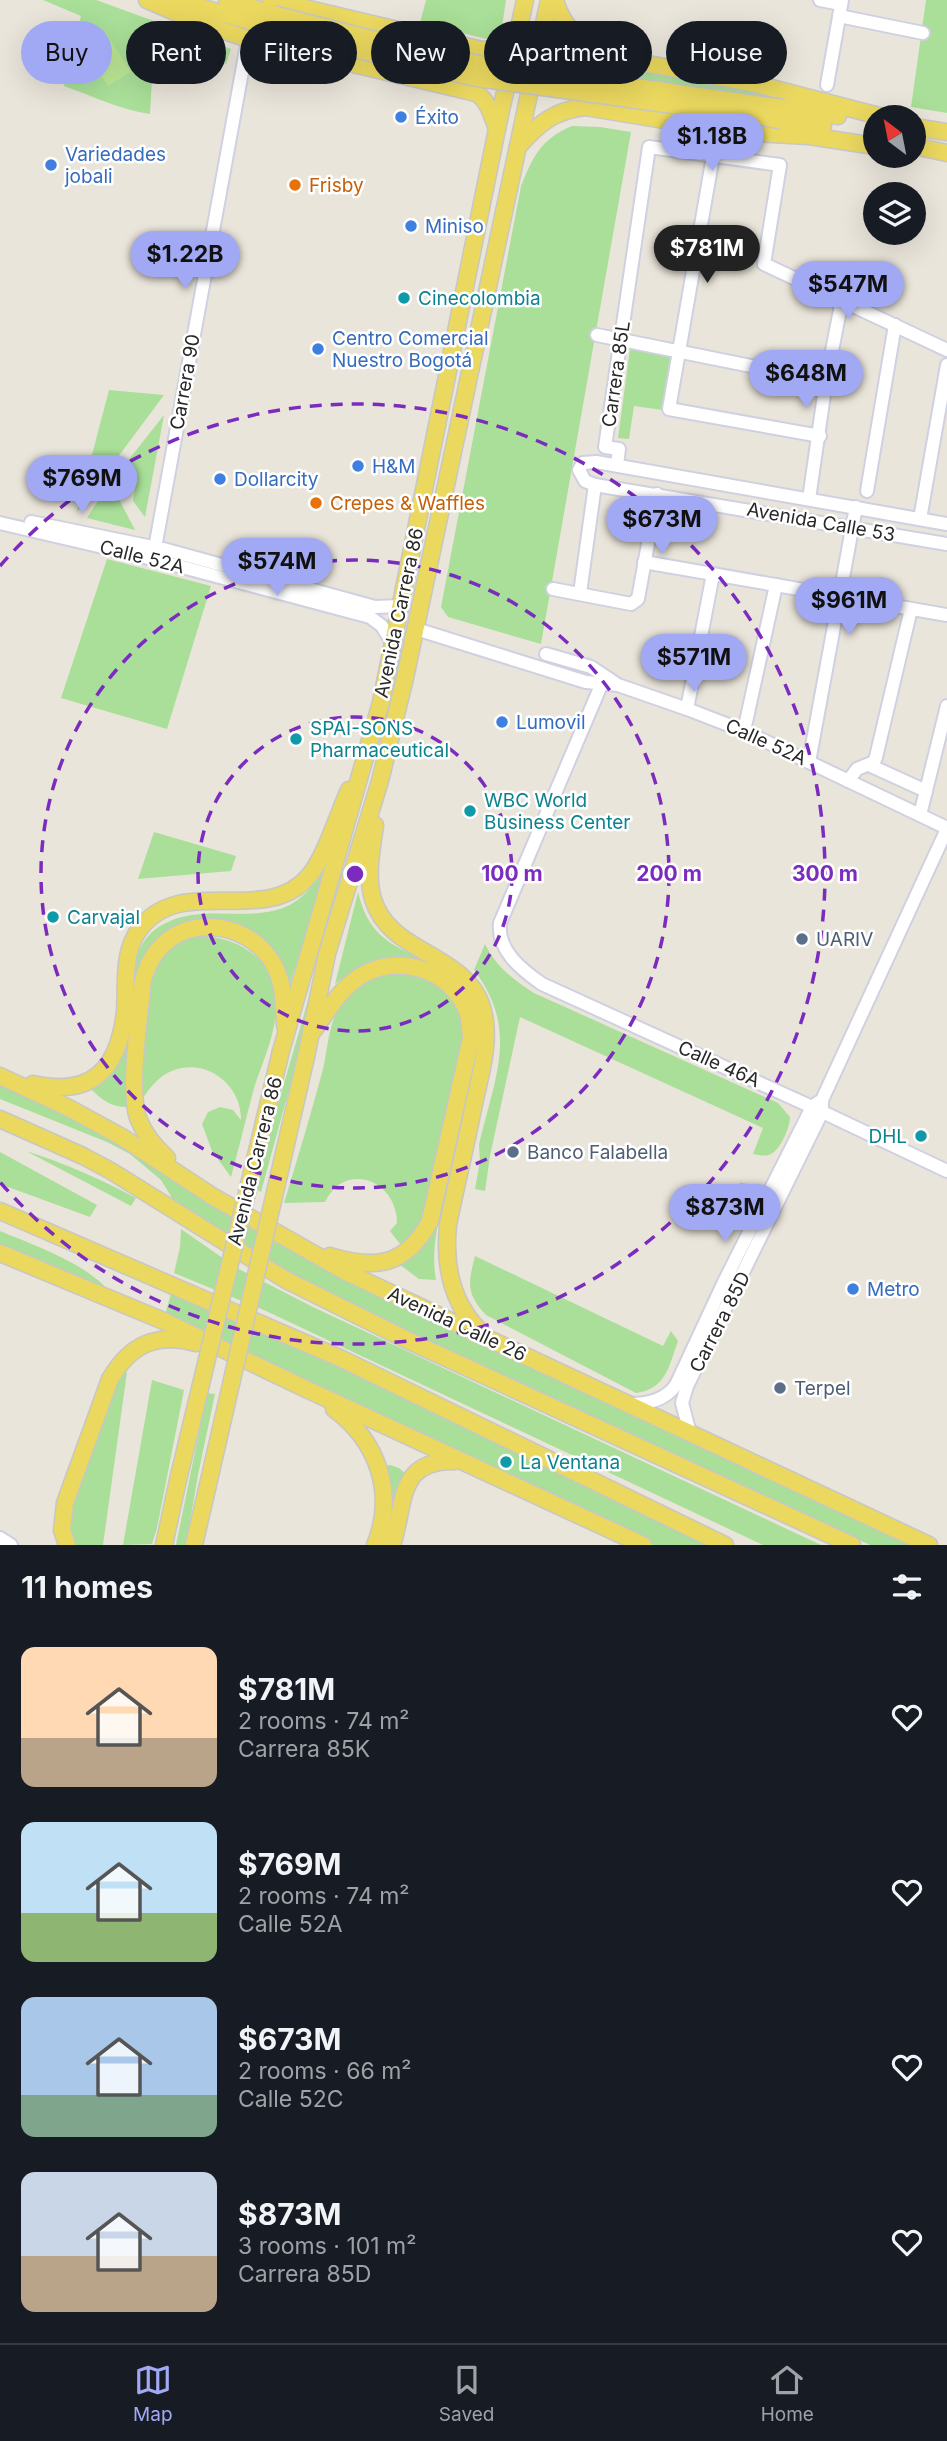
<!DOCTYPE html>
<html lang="en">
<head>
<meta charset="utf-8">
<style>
	body { margin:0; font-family:Inter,sans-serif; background:#20242c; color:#f1f3f6; height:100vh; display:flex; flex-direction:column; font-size:26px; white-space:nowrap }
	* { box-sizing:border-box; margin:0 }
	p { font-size:23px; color:#9ea1a6 }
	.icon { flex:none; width:38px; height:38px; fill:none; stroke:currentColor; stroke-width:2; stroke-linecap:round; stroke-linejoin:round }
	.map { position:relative; height:1545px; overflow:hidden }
	.sheet { display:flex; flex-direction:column; background:#171b24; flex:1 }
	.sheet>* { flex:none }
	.top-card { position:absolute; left:21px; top:21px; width:906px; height:63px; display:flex; gap:14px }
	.needle { width:46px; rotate:328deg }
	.fabs { position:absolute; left:863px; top:105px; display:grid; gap:14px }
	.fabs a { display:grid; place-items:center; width:63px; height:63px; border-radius:50%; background:#171b24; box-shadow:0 7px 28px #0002; font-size:35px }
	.price { position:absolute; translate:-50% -60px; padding:0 16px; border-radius:24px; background:#a1a9f4; color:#111; font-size:23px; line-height:46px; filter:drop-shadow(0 2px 4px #0008) }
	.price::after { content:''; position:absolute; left:50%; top:42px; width:21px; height:16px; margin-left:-10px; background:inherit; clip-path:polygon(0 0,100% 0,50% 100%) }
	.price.on { background:#222; color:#fff }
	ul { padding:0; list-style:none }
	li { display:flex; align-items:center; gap:21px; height:175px; padding:0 21px }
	li span { display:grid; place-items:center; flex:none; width:196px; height:140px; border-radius:14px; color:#555 }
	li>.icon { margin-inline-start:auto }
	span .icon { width:84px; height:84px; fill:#fffc; stroke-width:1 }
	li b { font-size:30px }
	h2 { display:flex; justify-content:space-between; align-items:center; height:84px; padding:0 21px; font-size:30px }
	.chip { padding:0 24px; border-radius:32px; background:#171b24; box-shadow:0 7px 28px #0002; font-size:24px; line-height:63px }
	.chip.on { background:#a1a9f4; color:#111 }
	.tab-bar { display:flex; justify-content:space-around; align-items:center; height:98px; border-top:2px solid #363941; background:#171b24; font-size:19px; color:#9ea1a6 }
	.tab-bar a { display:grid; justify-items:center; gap:4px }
	.tab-bar .on { color:#a1a9f4 }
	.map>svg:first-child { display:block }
</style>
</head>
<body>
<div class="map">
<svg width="947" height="1545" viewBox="0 0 947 1545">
	<rect width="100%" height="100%" fill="#eae5da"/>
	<g fill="#a9df98">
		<path d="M43,0H96L231,49L226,64L154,43L150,114C120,110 93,96 64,86L81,16Z"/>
		<polygon points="426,0 506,0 501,33 491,40 420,23"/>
		<polygon points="926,0 947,0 947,113 911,107"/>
		<polygon points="571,41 790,100 566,69"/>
		<path d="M572,126L600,127L631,132L541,644L448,617L441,607L521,186C533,156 541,139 572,126Z"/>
		<polygon points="630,349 671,354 663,410 634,406 629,439 618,438"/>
		<polygon points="109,390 164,395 77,512"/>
		<polygon points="164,415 145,517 133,501 136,482 115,477"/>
		<polygon points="110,482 135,530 87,518"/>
		<polygon points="107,559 211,586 167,729 61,698"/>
		<polygon points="154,832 236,856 231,871 138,879"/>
		<path d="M326,868L289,987L276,956L196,923L139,968L133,985C134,961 139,938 162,925C200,903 243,922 283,908C303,900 315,884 326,868Z"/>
		<path d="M358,892C368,933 386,942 422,960C380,953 367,958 335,984Z"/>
		<path d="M202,936C244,938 279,964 276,1010C275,1036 262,1063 254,1088C246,1118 239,1148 231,1177L212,1151L202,1124L208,1112L220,1107L233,1110L241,1120C242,1086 208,1058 174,1070C160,1075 151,1086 143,1098L138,1099L150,973L166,951L188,938Z"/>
		<path d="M485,944C496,967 514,980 534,993L778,1103L790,1117C790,1127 781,1149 771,1154C765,1157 759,1155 753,1154L763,1128L520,1017L490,1156L485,1191L475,1189L480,1161L479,1145C494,1079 520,1030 474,970Z"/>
		<path d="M398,972L431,982L451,996L466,1026L429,1215L404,1249L390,1231L397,1223C397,1179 344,1161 325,1202L284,1203C297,1160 310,1117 322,1073C328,1051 328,1020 343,1001C357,983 376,975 398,972Z"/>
		<polygon points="315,976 293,1075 261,1192 254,1188"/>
		<path d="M132,1022L127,1107C111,1107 102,1100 91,1089C119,1071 123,1053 132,1022Z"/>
		<polygon points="0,1081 75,1116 215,1206 785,1487 910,1545 870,1545 575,1412 268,1264 177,1206 161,1180 130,1154 107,1142 0,1099"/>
		<path d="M26,1151C65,1163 100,1179 136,1198L131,1206Z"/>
		<polygon points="0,1152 97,1205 90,1217 0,1184"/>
		<polygon points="740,1183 749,1184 757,1191 735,1229 728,1210"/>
		<path d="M440,1215C435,1236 432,1258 436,1280L419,1279L399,1264L424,1244Z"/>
		<polygon points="181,1229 237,1268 313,1307 821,1545 763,1545 266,1311 174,1273 180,1247"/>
		<path d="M0,1231C36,1246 86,1263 111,1293L0,1247Z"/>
		<path d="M475,1256L663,1346L671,1331L678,1341C669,1366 666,1389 636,1393L486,1315C466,1293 468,1284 475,1256Z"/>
		<polygon points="172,1290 263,1327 715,1545 653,1545 165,1315"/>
		<polygon points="127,1372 103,1545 73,1545 67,1521 118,1375"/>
		<polygon points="152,1380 184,1390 157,1528 152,1544 123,1545"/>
		<polygon points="207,1393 215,1394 198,1475 186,1545 176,1545"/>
		<polygon points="390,1465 399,1468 406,1474 396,1500 391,1499 385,1466"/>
	</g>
	<polygon fill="#bbe694" points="106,33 131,72 108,86 84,48"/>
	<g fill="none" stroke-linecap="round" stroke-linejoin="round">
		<g stroke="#cfd1e1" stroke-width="16">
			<g id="minor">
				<polyline points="820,0 841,4"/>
				<polyline points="839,16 923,33"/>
				<polyline points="827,85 842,0"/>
				<polyline points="713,156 669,409 820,436"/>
				<polyline points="597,335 826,381"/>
				<polyline points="617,465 619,449 605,447 649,147 780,165 764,264 947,350"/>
				<polyline points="867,491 895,325"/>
				<polyline points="809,499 826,381 842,300"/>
				<polyline points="920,519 947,365"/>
				<polyline points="31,522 167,550 375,607 401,606"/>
				<polyline points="0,523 137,555 370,617 382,626 393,644"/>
				<polyline points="947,524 596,462 583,463 579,470 585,481 595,485 947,544"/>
				<polyline points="153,559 248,39"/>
				<polyline points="644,562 947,615"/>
				<polyline points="553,589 631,604 638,599 657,494"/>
				<polyline points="580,593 595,485"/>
				<polyline points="416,629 586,682 618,685 687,709 744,731 947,828"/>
				<polyline points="546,654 591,667 615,683"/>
				<path d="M602,683L500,923C497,951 522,970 542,984L812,1107L947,1171"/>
				<polyline points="687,709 713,574"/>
				<polyline points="744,731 776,585"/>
				<polyline points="809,762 856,507"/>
				<polyline points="869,765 926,791"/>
				<polyline points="848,781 857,769 874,762 876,757 911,609"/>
				<polyline points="920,815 947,706"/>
				<path d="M630,1404C649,1404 665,1400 676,1385L724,1282L812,1107L819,1102"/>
				<polyline points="690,1433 682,1403 687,1386 822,1112 822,1100 947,829"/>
				<polyline points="0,1538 11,1545"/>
			</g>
		</g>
		<g stroke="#c7c7c7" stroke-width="19">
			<g id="major">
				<path d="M147,0L198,22L248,39L476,93C489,101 492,116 497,129"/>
				<polyline points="175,0 271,27"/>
				<polyline points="227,0 273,14"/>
				<polyline points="271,0 482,50 497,49 517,38"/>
				<path d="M555,0C562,26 582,44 605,56L756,84L883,117"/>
				<polyline points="783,108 838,116"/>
				<polyline points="780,120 823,127"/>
				<polyline points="914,127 947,132"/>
				<polyline points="914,146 947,153"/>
				<path d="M518,147C537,125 554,110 585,107L737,132L809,136L875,146"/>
				<path d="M375,825C372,848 366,876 373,899C390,957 472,952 484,1015C490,1044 480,1076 474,1104C466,1145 456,1185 448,1225C444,1265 451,1303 481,1332"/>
				<path d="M314,1030C327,1012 339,990 359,977C396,953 450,968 467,1011C470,1019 470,1029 471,1038L430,1221C406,1266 376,1270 330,1256"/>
				<polyline points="281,1051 381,702 497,129 525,0"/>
				<polyline points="306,1057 327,954 380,781 405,678 549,0"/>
				<polyline points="0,1076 69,1108 122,1137 212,1196 346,1272 929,1545"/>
				<path d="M33,1084C92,1097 118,1070 125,1012C127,985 122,953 139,930C180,872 265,928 309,876C325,857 338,814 349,790"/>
				<polyline points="0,1119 83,1156 111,1171 286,1280 405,1339 852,1545"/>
				<path d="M167,1158C155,1147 144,1134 138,1118C128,1089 140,1014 143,980C146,970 150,960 157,951C189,911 254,924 275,967C284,984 284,1007 285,1026"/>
				<polyline points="0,1211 342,1359 725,1545"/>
				<polyline points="0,1253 166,1322 306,1389 643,1545"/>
				<path d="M334,1409C378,1441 396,1494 375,1545"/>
				<path d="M67,1545L62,1530L65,1503L110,1379C130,1345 156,1332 196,1343"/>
				<polyline points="164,1545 178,1480"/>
				<polyline points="194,1545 207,1489"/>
				<path d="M392,1545C406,1504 396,1460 455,1461"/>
			</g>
		</g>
		<use href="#minor" stroke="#fff" stroke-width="12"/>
		<use href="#major" stroke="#ead85f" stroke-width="16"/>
		<g stroke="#c7c7c7" stroke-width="19" stroke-linecap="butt">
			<g id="major-bridge">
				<polyline points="273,14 415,50 483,65 783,108"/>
				<polyline points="271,27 409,63 477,78 780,120"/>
				<polyline points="178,1480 281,1051"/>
				<polyline points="207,1489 306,1057"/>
			</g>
		</g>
		<use href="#major-bridge" stroke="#ead85f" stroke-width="16"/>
	</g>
	<g fill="none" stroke="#7b2cbf" stroke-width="3.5" stroke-dasharray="12 9">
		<circle cx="355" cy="874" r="157"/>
		<circle cx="355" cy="874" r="314"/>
		<path d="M0 566A470 470 0 1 1 0 1182"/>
	</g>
	<g fill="#3f7fe0" stroke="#fff" stroke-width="2.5">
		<circle cx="401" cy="117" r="7"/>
		<circle cx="51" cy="165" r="7"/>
		<circle cx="411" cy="226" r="7"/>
		<circle cx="318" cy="349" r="7"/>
		<circle cx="358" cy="466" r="7"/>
		<circle cx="220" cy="479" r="7"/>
		<circle cx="502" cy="722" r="7"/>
		<circle cx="853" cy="1289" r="7"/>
	</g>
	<g fill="#e8710a" stroke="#fff" stroke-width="2.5">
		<circle cx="295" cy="185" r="7"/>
		<circle cx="316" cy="503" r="7"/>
	</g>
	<g fill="#0f9aa8" stroke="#fff" stroke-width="2.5">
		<circle cx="404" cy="298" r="7"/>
		<circle cx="296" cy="739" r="7"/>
		<circle cx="470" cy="811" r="7"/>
		<circle cx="53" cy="917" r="7"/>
		<circle cx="921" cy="1136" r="7"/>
		<circle cx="506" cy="1462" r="7"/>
	</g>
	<g fill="#5c6f8a" stroke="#fff" stroke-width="2.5">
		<circle cx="802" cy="939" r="7"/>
		<circle cx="513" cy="1152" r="7"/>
		<circle cx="780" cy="1388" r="7"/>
	</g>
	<g text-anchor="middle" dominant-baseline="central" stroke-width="5" stroke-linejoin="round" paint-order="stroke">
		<g font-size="19" fill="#366cbe" stroke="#fff" text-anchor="start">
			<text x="415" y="117">Éxito</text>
			<text x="65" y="154">Variedades<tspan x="65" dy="22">jobali</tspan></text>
			<text x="425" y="226">Miniso</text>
			<text x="332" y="338">Centro Comercial<tspan x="332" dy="22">Nuestro Bogotá</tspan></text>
			<text x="372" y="466">H&amp;M</text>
			<text x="234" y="479">Dollarcity</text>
			<text x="516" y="722">Lumovil</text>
			<text x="867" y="1289">Metro</text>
		</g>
		<g font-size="19" fill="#c56008" stroke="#fff" text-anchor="start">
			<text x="309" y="185">Frisby</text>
			<text x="330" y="503">Crepes &amp; Waffles</text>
		</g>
		<g font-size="19" fill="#0d838f" stroke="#fff" text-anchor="start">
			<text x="418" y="298">Cinecolombia</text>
			<text x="310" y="728">SPAI-SONS<tspan x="310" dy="22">Pharmaceutical</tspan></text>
			<text x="484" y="800">WBC World<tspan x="484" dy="22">Business Center</tspan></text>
			<text x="67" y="917">Carvajal</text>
			<text x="907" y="1136" text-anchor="end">DHL</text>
			<text x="520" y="1462">La Ventana</text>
		</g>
		<g font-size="19" fill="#282828" stroke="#fff">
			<text transform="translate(616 374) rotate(-82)">Carrera 85L</text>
			<text transform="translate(185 382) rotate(-80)">Carrera 90</text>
			<text transform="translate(821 522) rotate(10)">Avenida Calle 53</text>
			<text transform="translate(142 557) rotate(14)">Calle 52A</text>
			<text transform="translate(399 613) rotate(-78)">Avenida Carrera 86</text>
			<text transform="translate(766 742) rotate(24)">Calle 52A</text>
			<text transform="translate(719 1064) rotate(24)">Calle 46A</text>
			<text transform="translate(255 1161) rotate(-76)">Avenida Carrera 86</text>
			<text transform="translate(720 1322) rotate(-63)">Carrera 85D</text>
			<text transform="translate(457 1324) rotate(25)">Avenida Calle 26</text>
		</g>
		<g font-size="19" fill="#4e5e75" stroke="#fff" text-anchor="start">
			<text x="816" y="939">UARIV</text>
			<text x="527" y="1152">Banco Falabella</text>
			<text x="794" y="1388">Terpel</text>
		</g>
	</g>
	<circle cx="355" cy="874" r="10" fill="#7b2cbf" stroke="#fff" stroke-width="3.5"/>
	<g font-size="21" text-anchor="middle" font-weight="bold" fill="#7b2cbf" stroke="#fff" stroke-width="5" stroke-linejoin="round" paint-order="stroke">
		<text x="512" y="881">100 m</text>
		<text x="669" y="881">200 m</text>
		<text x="825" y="881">300 m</text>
	</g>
</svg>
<div class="fabs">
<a><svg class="needle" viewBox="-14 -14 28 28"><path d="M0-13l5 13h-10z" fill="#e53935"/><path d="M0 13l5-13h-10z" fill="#9ea1a6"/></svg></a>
<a><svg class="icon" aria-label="layers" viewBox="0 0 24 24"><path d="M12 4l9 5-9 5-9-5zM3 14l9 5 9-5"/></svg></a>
</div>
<b class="price" style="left:712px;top:173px">$1.18B</b>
<b class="price on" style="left:707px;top:285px">$781M</b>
<b class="price" style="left:185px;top:291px">$1.22B</b>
<b class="price" style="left:848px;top:321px">$547M</b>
<b class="price" style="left:806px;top:410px">$648M</b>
<b class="price" style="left:82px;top:515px">$769M</b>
<b class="price" style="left:662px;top:556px">$673M</b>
<b class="price" style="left:277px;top:598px">$574M</b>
<b class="price" style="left:849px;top:637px">$961M</b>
<b class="price" style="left:694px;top:694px">$571M</b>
<b class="price" style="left:725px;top:1244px">$873M</b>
<div class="top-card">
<a class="chip on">Buy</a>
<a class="chip">Rent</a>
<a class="chip">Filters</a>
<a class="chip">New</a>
<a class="chip">Apartment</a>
<a class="chip">House</a>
</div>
</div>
<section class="sheet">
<h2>11 homes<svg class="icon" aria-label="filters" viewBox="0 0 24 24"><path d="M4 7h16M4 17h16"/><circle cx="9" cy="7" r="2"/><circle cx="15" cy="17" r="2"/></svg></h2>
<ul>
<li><span style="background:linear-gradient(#ffd9b3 65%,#b9a48a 0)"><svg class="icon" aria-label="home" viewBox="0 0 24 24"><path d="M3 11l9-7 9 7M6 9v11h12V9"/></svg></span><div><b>$781M</b><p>2 rooms · 74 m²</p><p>Carrera 85K</p></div><svg class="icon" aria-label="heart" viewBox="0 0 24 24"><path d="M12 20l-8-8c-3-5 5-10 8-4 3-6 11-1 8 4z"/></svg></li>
<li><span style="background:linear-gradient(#bfe0f5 65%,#8fb573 0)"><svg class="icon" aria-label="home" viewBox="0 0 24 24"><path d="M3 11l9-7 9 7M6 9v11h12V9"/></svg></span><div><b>$769M</b><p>2 rooms · 74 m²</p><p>Calle 52A</p></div><svg class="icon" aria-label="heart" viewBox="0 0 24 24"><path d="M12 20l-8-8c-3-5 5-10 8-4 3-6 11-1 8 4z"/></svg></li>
<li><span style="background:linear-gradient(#a9c7e8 70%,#7fa58c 0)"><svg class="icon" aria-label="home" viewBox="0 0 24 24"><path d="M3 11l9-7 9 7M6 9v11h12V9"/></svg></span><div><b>$673M</b><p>2 rooms · 66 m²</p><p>Calle 52C</p></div><svg class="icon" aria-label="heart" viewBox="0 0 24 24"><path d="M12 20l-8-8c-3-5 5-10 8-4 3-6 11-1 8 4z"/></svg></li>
<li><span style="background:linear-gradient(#c9d6e8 60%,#b9a48a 0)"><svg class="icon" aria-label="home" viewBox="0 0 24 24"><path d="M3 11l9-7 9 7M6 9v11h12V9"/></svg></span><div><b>$873M</b><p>3 rooms · 101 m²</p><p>Carrera 85D</p></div><svg class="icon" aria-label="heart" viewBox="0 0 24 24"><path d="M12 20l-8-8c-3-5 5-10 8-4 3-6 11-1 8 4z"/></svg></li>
</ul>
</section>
<nav class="tab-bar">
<a class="on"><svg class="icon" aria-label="map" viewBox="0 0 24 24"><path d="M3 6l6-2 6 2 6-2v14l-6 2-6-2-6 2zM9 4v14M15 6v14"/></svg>Map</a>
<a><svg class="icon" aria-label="saved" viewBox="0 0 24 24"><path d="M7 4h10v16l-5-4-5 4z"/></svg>Saved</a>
<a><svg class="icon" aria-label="home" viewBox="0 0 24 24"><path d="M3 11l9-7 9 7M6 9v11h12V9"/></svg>Home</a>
</nav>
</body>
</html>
